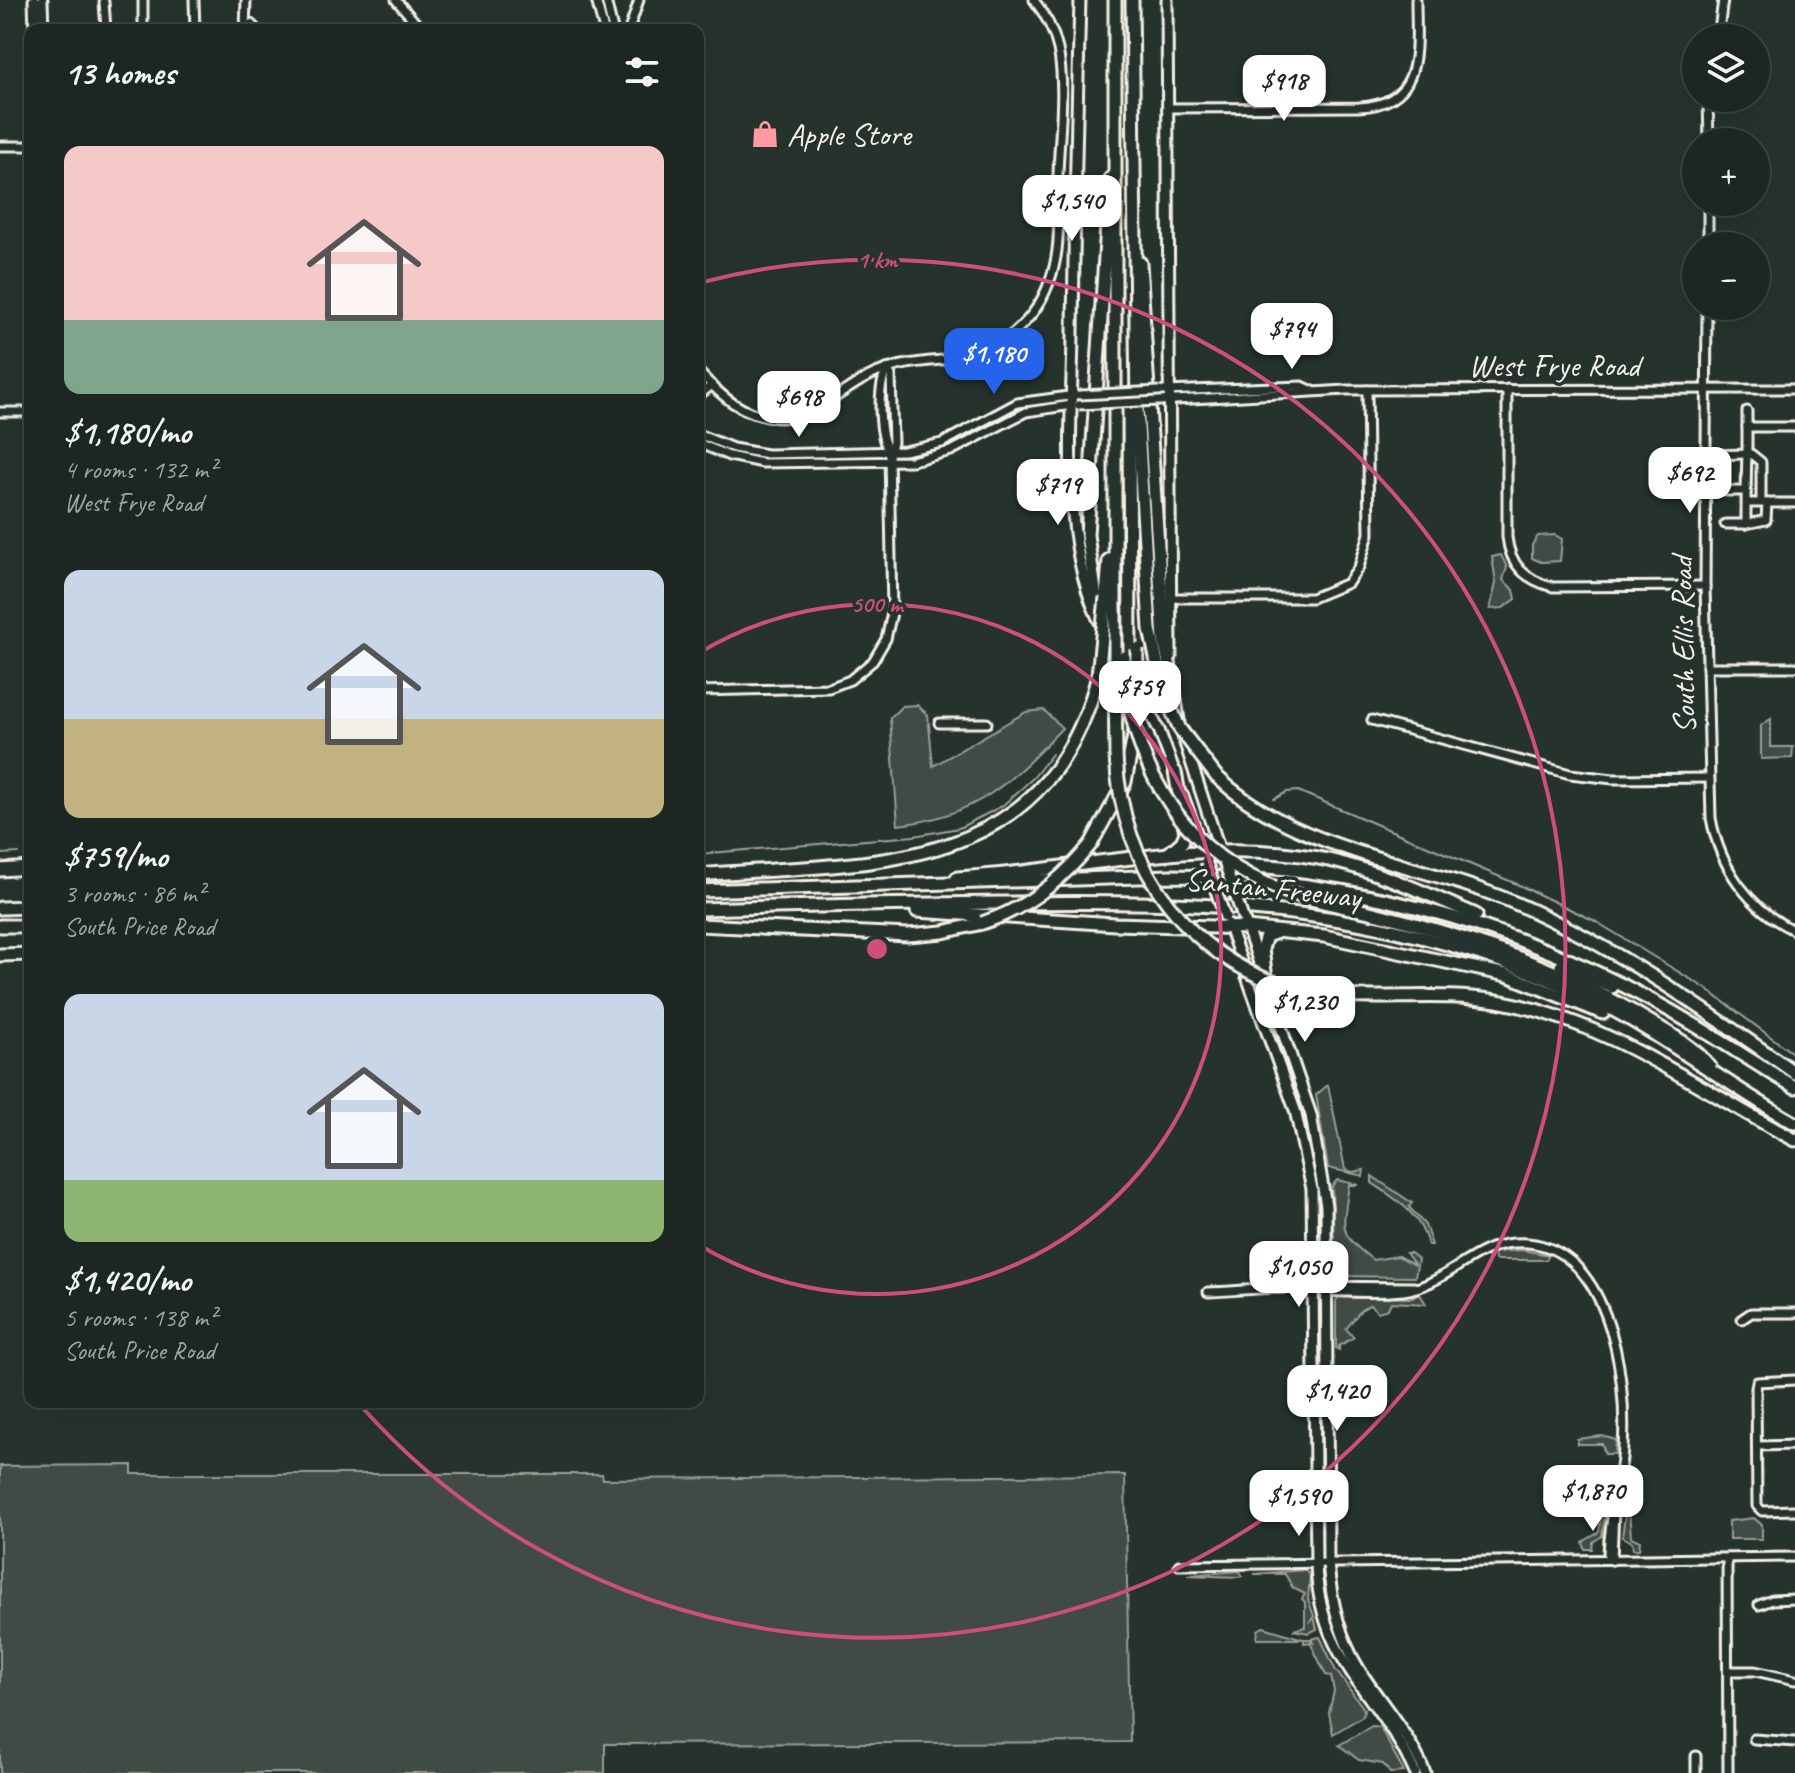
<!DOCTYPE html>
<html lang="en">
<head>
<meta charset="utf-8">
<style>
	body { margin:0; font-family:Caveat,sans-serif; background:#29322f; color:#f1f3f6; height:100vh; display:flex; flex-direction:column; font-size:30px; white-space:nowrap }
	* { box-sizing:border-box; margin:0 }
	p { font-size:26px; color:#a0a5a5 }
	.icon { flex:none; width:44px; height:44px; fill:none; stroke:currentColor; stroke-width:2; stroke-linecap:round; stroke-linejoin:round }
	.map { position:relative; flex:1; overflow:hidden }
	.drawer { position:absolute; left:24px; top:24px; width:680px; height:1384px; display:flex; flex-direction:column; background:#1c2622; border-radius:16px; box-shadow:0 8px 32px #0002,0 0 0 2px #3a4340 }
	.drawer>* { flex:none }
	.tools { position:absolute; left:1682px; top:24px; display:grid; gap:16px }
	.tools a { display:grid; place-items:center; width:88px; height:88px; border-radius:50%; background:#1c2622; box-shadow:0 8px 32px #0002,0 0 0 2px #3a4340; font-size:40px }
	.price { position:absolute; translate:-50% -68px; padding:0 18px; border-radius:16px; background:#fff; color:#222; font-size:26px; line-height:52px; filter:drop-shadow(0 2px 4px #0008) }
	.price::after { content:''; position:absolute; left:50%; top:48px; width:24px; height:18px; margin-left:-12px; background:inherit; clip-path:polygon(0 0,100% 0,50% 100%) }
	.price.active { background:#2563eb; color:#fff }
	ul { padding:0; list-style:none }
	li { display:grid; align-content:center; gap:16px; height:424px; padding:0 40px }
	li span { display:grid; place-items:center; height:248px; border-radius:16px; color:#555 }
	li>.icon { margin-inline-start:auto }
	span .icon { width:144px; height:144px; fill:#fffc; stroke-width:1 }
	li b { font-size:34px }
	h2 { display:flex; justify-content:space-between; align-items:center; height:96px; padding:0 40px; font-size:34px }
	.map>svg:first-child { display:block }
</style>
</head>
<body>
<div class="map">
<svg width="1795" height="1773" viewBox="0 0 1795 1773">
	<rect width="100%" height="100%" fill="#26332d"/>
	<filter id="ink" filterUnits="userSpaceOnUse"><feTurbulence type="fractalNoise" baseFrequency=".0125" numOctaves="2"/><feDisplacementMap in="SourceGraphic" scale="16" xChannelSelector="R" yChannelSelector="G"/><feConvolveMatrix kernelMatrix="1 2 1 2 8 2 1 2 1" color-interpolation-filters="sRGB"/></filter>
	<g filter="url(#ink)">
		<g fill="#414b45" stroke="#9a9e96" stroke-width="2">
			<polygon points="1555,535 1562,539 1560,561 1541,562 1532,558 1532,545 1538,536"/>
			<polygon points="1501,555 1507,567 1503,580 1514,590 1516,599 1503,608 1490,609 1496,583 1492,557"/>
			<path d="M917,705L928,715L933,766L1026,712L1044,710L1062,728C1010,783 978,816 898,825L890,718L902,706Z"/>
			<polygon points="1771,719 1771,747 1793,747 1792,758 1761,759 1761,725"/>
			<polygon points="1328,1085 1345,1169 1352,1172 1364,1170 1363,1176 1328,1168 1316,1095"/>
			<path d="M1372,1176L1412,1203L1409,1207L1425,1225L1432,1245H1428C1420,1213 1397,1200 1372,1183Z"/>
			<path d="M1337,1180L1359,1185H1349C1342,1232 1338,1233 1373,1260L1398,1256L1415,1265L1406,1253H1411L1418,1259L1415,1277L1335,1276L1332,1186Z"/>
			<polygon points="1522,1250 1549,1255 1546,1260 1495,1260 1494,1252"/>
			<polygon points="1420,1294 1426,1304 1391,1302 1388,1309 1378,1312 1370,1305 1361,1310 1346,1329 1354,1337 1339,1346 1339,1350 1336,1348 1336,1301 1339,1296 1409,1298"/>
			<polygon points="1602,1436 1616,1440 1615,1454 1605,1454 1602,1444 1577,1444 1577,1439"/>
			<polygon points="132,1465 132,1474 602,1474 603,1479 1125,1475 1130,1742 605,1744 605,1773 0,1773 0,1466"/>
			<polygon points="1605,1469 1610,1470 1602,1536 1593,1542 1592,1549 1585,1549 1583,1542 1599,1532 1605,1486 1602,1481 1574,1478 1602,1478"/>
			<polygon points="1628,1494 1631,1537 1640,1541 1639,1549 1633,1549 1632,1542 1622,1537"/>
			<polygon points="1754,1518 1762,1525 1762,1539 1729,1539 1729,1521"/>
			<polygon points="1305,1570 1310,1576 1308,1599 1314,1616 1309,1623 1314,1617 1317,1629 1309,1633 1293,1630 1305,1627 1305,1602 1302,1599 1305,1594 1293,1588 1285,1574 1254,1574"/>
			<polygon points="1240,1571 1242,1576 1238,1577 1187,1575"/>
			<polygon points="1263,1627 1267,1628 1303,1639 1257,1639 1258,1630"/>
			<polygon points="1320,1637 1335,1669 1364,1709 1363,1716 1333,1734 1329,1713 1334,1691 1331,1676 1326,1675 1310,1642 1304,1643 1304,1639 1310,1639 1314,1644 1311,1639"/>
			<polygon points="1372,1726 1380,1727 1404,1772 1390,1773 1383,1764 1359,1760 1339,1745"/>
		</g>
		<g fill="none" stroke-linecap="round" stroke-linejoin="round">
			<g stroke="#9fa39b" stroke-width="2">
				<polyline points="1274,799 1287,792 1298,791 1519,885 1595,921 1705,988 1795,1055"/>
				<polyline points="0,854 19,853"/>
				<polyline points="698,854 914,836 959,828 1002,806 1033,778 1052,754"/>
			</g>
			<g stroke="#f4f1e8" stroke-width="13">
				<g id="minor">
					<polyline points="143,0 143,30"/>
					<polyline points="194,0 195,30"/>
					<polyline points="396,0 422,30"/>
					<polyline points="596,0 604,30"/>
					<polyline points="606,0 613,30"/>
					<polyline points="104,2 106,29"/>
					<polyline points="246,29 251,24 257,30"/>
					<polyline points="245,30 246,0"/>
					<polyline points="629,30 639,0"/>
					<polyline points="1718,38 1723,0"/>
					<polyline points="1708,98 1709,142"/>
					<path d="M1167,108L1359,107C1425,104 1416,49 1416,0"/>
					<polyline points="0,146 30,146"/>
					<polyline points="1708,246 1708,202"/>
					<path d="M1707,306L1705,586L1711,818C1720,868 1749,909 1795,931"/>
					<path d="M887,369C877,387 878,435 889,452"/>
					<path d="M698,371C721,396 743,417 779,418C819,419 842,387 876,373C935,349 976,376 1026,321C1040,306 1049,286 1054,267C1061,239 1058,206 1058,176C1059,135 1066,89 1058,49C1054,31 1045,14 1034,0"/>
					<path d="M1507,389V537C1510,566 1526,580 1553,587L1705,586"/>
					<polyline points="1164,391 1302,386 1313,391"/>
					<polyline points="698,396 712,385"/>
					<polyline points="1159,401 1346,390 1795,389"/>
					<polyline points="0,412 30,412"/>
					<polyline points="1747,427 1795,427"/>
					<polyline points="698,434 733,448 767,454 904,451 942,443 1017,403 1076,395"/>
					<polyline points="698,443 729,456 762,463 912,461 951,451 1026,412 1072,405"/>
					<polyline points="1706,455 1747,454 1747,411"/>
					<polyline points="1726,491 1746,491"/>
					<path d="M1746,503H1767L1766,520L1746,524C1746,501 1746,477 1747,454H1751L1761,462V503"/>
					<polyline points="1767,503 1795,503"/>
					<polyline points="1725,524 1746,524"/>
					<polyline points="1171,598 1312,598 1348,583 1359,567 1369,534 1367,390"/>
					<polyline points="1707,667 1795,667"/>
					<polyline points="698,691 829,688 850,680 873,661 886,639 892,613 889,452 893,443 891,375 887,369"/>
					<polyline points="1372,720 1570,774 1613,779 1709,778"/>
					<polyline points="939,723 987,723"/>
					<polyline points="1311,1286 1414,1287"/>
					<path d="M1208,1292C1240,1291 1274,1286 1306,1289C1336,1292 1372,1294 1403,1291C1444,1286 1472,1246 1513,1243C1609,1235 1628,1377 1623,1447C1621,1484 1609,1517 1608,1554L1612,1560"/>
					<polyline points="1742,1319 1751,1313 1795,1313"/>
					<polyline points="1795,1380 1757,1382 1756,1388 1757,1506 1762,1511 1795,1510"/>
					<polyline points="1757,1446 1795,1445"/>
					<polyline points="1727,1558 1728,1773"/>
					<polyline points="1612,1560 1614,1509"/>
					<polyline points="1179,1565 1795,1557"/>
					<polyline points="1759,1605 1772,1600 1795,1599"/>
					<polyline points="1728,1671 1755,1671 1795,1680"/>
					<polyline points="1754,1739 1795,1742"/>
					<polyline points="1696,1773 1696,1756"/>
				</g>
			</g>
			<g stroke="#f4f1e8" stroke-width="15">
				<g id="major">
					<polyline points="34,0 35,30"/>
					<polyline points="42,0 43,30"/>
					<path d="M1080,0C1077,112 1074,223 1073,334C1072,424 1059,548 1103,628"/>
					<polyline points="1167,0 1171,657"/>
					<polyline points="1172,671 1179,720"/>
					<polyline points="1136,686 1159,730 1177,778"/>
					<polyline points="1182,734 1222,857"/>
					<polyline points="1183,796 1197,835"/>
					<polyline points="1245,922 1261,969"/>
					<path d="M1228,924L1295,1110L1312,1189L1316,1564C1319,1663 1380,1693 1415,1773"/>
					<path d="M1266,983L1311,1115L1326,1206L1328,1563C1331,1601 1339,1636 1359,1669C1381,1704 1410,1734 1425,1773"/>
				</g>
			</g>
			<g stroke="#f4f1e8" stroke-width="17">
				<g id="highway">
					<polyline points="1115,0 1115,597"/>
					<polyline points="1132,0 1137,409 1150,629 1163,691"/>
					<polyline points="1110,179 1087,535 1096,597 1115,644"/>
					<polyline points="1140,263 1164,641 1172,676"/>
					<polyline points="1129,395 1130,658"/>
					<polyline points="1106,597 1109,560"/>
					<polyline points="1115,676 1116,755"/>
					<path d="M1216,776C1296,852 1417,861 1515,903C1617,947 1705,1010 1795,1073"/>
					<polyline points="1091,844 1125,782 1135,730"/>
					<polyline points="1168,854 1182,842 1186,833 1175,772"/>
					<polyline points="0,870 30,868"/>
					<path d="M698,875C867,861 1045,880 1098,676"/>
					<path d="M957,878C1080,871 1210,833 1333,861C1383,873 1429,895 1476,915"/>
					<path d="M698,891L1170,876C1346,877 1506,920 1660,1005C1706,1030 1750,1061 1795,1087"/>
					<polyline points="0,908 30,907"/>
					<path d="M698,909C799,906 899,904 1000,903C1207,900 1391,904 1584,995C1658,1030 1723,1083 1795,1123"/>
					<polyline points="917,911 1115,924 1247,928 1324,936 1507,975 1603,1013"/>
					<path d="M1374,913C1473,938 1564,969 1652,1023C1673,1036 1695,1047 1710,1067"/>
					<polyline points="698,925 908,935 943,932 982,923"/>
					<polyline points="0,926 30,926"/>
					<polyline points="0,955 30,954"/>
					<polyline points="1561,966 1612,987"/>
					<polyline points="1267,986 1262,949 1266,936 1277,932"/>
					<path d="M1301,991C1366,1004 1432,990 1497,1001C1607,1020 1698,1089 1795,1140"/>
				</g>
			</g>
			<use href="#minor" stroke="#26332d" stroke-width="7"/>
			<use href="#major" stroke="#26332d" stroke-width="9"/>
			<use href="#highway" stroke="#26332d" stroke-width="11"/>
			<g stroke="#f4f1e8" stroke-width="13" stroke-linecap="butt">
				<g id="minor-bridge">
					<polyline points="1080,395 1159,391"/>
					<polyline points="1079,405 1159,401"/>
				</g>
			</g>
			<g stroke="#f4f1e8" stroke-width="15" stroke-linecap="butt">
				<g id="major-bridge">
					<polyline points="1206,861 1225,917"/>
					<polyline points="1224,862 1243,918"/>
				</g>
			</g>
			<g stroke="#f4f1e8" stroke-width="17" stroke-linecap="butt">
				<g id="highway-bridge">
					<polyline points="1115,597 1115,676"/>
					<path d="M1124,657C1128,754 1174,844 1267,884C1301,899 1338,905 1374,913"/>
					<polyline points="1098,676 1106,597"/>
					<polyline points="1163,691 1180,729 1216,776"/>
					<polyline points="1136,722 1137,649"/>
					<path d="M1116,755C1121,869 1190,962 1301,991"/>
					<path d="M982,923C1026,909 1062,880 1091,844"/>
				</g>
			</g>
			<use href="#minor-bridge" stroke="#26332d" stroke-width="7"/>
			<use href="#major-bridge" stroke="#26332d" stroke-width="9"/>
			<use href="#highway-bridge" stroke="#26332d" stroke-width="11"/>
		</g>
	</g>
	<g fill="none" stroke="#ce4e7e" stroke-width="4">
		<path d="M699 653A345 345 0 1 1 699 1245"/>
		<path d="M699 283A689 689 0 1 1 361 1406"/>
	</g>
	<defs>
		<g id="shop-bare" transform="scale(2.16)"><path d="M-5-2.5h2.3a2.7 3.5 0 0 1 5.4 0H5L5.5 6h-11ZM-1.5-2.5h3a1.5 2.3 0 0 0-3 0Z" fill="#ff9aa2" stroke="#26332d" stroke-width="2.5" paint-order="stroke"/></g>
	</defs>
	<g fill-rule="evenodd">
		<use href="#shop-bare" x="765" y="134"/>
	</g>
	<g text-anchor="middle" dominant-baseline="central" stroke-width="7" stroke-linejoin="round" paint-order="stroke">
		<g font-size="32" fill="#f4f1e8" stroke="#26332d" text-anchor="start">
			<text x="787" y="134">Apple Store</text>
		</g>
		<g font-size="32" fill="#f4f1e8" stroke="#26332d">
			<text x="1554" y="365">West Frye Road</text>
			<text transform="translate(1683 645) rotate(-91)">South Ellis Road</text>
			<text transform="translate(1273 888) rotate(6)">Santan Freeway</text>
		</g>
	</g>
	<circle cx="877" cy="949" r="12" fill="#ce4e7e" stroke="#26332d" stroke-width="4"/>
	<g font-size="24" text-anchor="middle" font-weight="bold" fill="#ce4e7e" stroke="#26332d" stroke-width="7" stroke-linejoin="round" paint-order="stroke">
		<text x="877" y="268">1 km</text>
		<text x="877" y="612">500 m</text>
	</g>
</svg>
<div class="tools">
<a><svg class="icon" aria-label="layers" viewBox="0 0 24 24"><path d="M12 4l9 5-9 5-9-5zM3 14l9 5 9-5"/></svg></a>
<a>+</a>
<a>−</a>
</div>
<b class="price" style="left:1284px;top:123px">$918</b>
<b class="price" style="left:1072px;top:243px">$1,540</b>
<b class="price" style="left:1292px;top:371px">$794</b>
<b class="price active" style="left:994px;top:396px">$1,180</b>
<b class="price" style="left:799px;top:439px">$698</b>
<b class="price" style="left:1690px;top:515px">$692</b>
<b class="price" style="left:1058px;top:527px">$719</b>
<b class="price" style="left:1140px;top:729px">$759</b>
<b class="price" style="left:1305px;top:1044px">$1,230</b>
<b class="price" style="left:1299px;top:1309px">$1,050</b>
<b class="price" style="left:1337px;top:1433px">$1,420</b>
<b class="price" style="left:1593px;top:1533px">$1,870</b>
<b class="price" style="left:1299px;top:1538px">$1,590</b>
<section class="drawer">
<h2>13 homes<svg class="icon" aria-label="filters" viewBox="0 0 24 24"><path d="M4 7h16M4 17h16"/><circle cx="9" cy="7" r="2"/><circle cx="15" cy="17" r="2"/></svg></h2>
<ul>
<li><span style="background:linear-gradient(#f6c9c9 70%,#7fa58c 0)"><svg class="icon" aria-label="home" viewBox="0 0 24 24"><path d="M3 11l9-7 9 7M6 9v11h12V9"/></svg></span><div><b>$1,180/mo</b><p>4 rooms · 132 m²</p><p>West Frye Road</p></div></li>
<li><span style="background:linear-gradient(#c9d6e8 60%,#c2b280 0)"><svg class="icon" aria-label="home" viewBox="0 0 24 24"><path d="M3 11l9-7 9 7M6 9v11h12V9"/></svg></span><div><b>$759/mo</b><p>3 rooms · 86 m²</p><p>South Price Road</p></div></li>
<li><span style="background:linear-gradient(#c9d6e8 75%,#8fb573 0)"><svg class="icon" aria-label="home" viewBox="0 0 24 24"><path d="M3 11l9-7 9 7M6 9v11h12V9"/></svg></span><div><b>$1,420/mo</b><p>5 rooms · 138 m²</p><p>South Price Road</p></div></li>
</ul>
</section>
</div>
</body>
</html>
